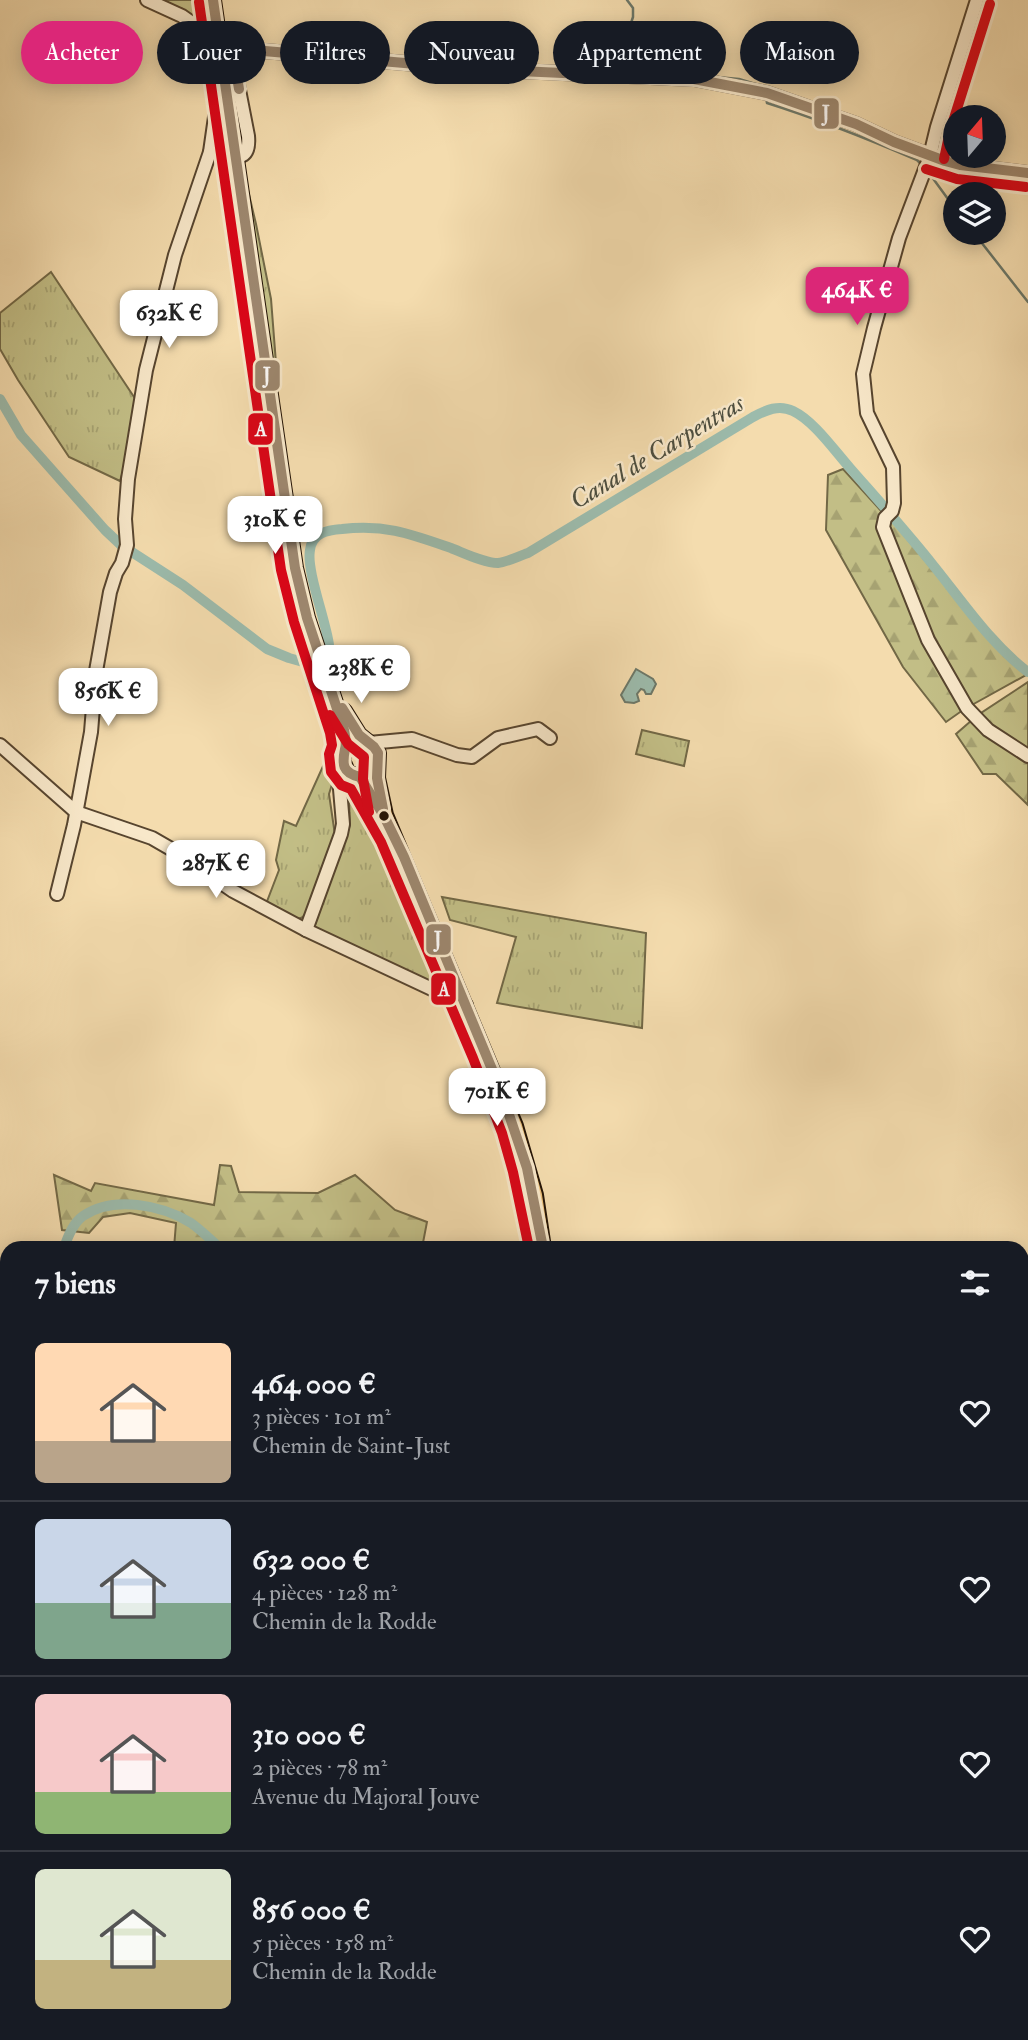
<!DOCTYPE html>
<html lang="fr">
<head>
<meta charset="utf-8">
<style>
	body { margin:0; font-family:"IM FELL Double Pica",serif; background:#242831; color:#f1f3f6; height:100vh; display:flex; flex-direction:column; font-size:26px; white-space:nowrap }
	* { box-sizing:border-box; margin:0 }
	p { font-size:23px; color:#9ea1a6 }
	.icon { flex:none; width:38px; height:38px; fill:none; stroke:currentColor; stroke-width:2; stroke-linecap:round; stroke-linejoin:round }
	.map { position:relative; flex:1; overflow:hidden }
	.panel { position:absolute; left:0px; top:1241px; width:1029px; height:800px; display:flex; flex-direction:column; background:#171b24; border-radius:21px 21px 0 0; box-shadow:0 4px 18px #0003 }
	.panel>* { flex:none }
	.banner { position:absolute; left:21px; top:21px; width:987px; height:63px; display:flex; gap:14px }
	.needle { width:46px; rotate:19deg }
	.fabs { position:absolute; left:943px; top:105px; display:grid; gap:14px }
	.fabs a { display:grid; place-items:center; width:63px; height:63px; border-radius:50%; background:#171b24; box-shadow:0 4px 18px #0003; font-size:35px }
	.price { position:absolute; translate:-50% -60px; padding:0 16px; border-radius:14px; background:#fff; color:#222; font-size:23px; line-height:46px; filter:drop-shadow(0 2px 4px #0008) }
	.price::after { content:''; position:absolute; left:50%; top:42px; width:21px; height:16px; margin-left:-10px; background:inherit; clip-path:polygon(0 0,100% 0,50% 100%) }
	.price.on { background:#db2777; color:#fff }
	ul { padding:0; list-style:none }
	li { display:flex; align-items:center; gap:21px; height:175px; padding:0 35px }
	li+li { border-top:2px solid #363941 }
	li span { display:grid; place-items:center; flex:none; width:196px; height:140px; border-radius:10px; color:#555 }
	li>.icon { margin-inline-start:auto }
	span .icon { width:84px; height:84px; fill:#fffc; stroke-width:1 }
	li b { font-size:30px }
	h2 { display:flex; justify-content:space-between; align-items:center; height:84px; padding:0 35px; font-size:30px }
	.pill { padding:0 24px; border-radius:32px; background:#171b24; box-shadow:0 4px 18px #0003; font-size:24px; line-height:63px }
	.pill.on { background:#db2777; color:#fff }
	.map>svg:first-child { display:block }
</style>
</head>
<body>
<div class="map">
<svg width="1028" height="2040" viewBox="0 0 1028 2040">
	<defs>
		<pattern id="grass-tufts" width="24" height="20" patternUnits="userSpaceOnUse" patternTransform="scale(1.75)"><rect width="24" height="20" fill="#c2be86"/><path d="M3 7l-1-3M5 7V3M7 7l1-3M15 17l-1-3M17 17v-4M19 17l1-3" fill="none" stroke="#a6a272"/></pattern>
		<pattern id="forest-firs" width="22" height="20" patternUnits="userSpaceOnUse" patternTransform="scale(1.75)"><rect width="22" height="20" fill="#c2be86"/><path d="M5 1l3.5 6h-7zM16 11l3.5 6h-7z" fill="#a6a272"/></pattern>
	</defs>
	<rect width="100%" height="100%" fill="#f4dcae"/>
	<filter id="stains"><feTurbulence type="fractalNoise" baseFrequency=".00286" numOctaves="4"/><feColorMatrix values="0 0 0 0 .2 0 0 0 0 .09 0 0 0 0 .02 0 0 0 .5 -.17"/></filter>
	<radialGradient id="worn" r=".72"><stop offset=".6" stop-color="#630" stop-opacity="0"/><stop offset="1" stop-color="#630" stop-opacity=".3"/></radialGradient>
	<g fill="url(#grass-tufts)" stroke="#726846" stroke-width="2">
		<polygon points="154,0 201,0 202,22"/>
		<polygon points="247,186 256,224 271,299 278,389 275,391"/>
		<polygon points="51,272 136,400 127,458 120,481 69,457 18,380 0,349 0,313"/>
		<polygon points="642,730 689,741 684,766 636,754"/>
		<path d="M324,764L334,778L329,794L335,835L310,912C293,928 283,914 266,904L279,870L276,860L284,821L296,826Z"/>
		<polygon points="358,790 377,824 449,990 446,994 313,930 350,825 349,800"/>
		<polygon points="442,897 646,933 642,1028 497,1003 516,937 450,920"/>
	</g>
	<g fill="url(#forest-firs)" stroke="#726846" stroke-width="2">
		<polygon points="843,469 883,513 878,524 963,710 946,722 903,667 826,530 828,475"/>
		<polygon points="890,518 1004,656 1026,675 970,706 932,642 886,525"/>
		<polygon points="1028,682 1028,751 991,728 978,715"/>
		<polygon points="972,720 1028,761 1028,805 996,774 983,774 956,734"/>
		<polygon points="220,1165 231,1166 239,1192 318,1193 355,1175 395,1210 427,1222 422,1248 174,1248 176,1223 130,1213 103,1217 89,1233 62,1230 54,1175 91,1191 95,1183 214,1205"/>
		<polygon points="0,1674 7,1680 7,1757 1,1755 6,1723 0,1721"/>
	</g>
	<polygon fill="#9cbbac" stroke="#6c7869" stroke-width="2" points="636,669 653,679 656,684 651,694 646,694 644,690 641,689 637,694 639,701 634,703 625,702 621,695"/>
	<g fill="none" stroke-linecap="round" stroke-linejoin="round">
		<g stroke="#6c7869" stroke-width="2.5">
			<polyline points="627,0 633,8 633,17 631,23 633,41 629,69 641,70"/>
			<polyline points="717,77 739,79 762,86"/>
			<path d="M766,97L767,103C818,119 868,139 917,160L921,164"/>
			<polyline points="929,173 956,210"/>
			<polyline points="974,233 1028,302"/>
		</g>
		<g stroke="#9cbbac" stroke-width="10">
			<polyline points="0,399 21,435 105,530 121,545 183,585 267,649 289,658 303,662"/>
			<path d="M329,645C326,621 306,570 310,550C312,533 327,530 342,529C386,524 411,534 451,548C464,553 484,563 498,563C507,562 519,556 528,553L753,417C766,410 779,404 793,411C814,421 834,450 850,468C878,500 906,531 933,565C963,602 990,643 1028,672"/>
			<path d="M64,1248C68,1236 73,1223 83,1216C113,1195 162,1205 191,1223C201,1230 211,1240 220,1248"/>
			<polyline points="0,1346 7,1341"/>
			<polyline points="0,1699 7,1703"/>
		</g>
		<g stroke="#57452f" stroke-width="16">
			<g id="minor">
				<polyline points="977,0 937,127 930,156 899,238 874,328 863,374 867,413 893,467 894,503 892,511 885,518 883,527 928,640 967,708 988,730 1028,756"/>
				<path d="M210,152C229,156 251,166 248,136L233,59V54L236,50L241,49L475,69L694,79L767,93L856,124L894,142L945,161L960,165L1028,173"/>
				<polyline points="369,743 412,739 457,755 472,757 498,738 538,729 550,738"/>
				<polyline points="0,745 76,812 152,838 178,853 233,891 306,930 466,1005"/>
				<polyline points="57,894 74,825 91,732 96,671 110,592 116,573 122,563 127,545 125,519 128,479 146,370 175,255 210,152 216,110 208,48 199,28 182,16 147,0"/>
				<polyline points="306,930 341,834 343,824 340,789 344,767"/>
				<polyline points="0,1671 7,1677"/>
				<polyline points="1022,1779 1028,1776"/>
				<polyline points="0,1959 0,1962"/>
				<polyline points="756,2034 761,2040"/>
				<polyline points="252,2040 262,2034"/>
			</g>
		</g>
		<g stroke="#231305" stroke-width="18">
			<g id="major">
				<polyline points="213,0 295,568 307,618 344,730 346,748 342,760 347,772 357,777 365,777 370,775 377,767"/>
				<polyline points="344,711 359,735 374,747 378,753 377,778 385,815 515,1126 535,1195 543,1248"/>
				<polyline points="413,2040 414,2034"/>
			</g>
		</g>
		<use href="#minor" stroke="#f8e8ca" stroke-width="12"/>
		<use href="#major" stroke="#eabe77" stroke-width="14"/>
		<g stroke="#f8e8ca" stroke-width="16">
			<g id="bus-1">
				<path d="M213,0L295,568L307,618L344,730C345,736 347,743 345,749C342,764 342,773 360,777L384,816L404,857L501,1091L527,1168L543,1248"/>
				<polyline points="239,89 233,54 236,50 241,49 475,69 694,79 767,93 856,124 894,142 945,161 960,165 1028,173"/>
				<polyline points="342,708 359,735 374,747 378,753 377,778 383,809"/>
			</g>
		</g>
		<g stroke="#f8e8ca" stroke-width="16">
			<g id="bus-2">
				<polyline points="199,2 281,570 294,622 330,733 332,745 329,754 331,772 341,785 351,789 381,842 473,1058 502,1133 513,1172 529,1248"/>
				<polyline points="944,159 950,131 990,4"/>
				<polyline points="926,169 957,179 1026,187"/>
				<polyline points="330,715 348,744 364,757 363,779 369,812"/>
			</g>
		</g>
		<use href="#bus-1" stroke="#9d876e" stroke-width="10"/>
		<use href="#bus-2" stroke="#d90618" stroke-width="10"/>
	</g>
	<circle fill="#231305" stroke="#f8e8ca" stroke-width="2.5" cx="384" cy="816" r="6"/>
	<g text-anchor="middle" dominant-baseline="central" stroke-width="5" stroke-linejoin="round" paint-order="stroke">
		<g font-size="26" font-style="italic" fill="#4d4e3f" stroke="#f8e8ca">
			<text transform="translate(657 452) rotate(-31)">Canal de Carpentras</text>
		</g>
	</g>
	<g stroke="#f8e8ca" stroke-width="2.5">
		<rect x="813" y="97" width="27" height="33" rx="7" fill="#9d876e"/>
		<rect x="254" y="359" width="27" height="33" rx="7" fill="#9d876e"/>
		<rect x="247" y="412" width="27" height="34" rx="7" fill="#d90618"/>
		<rect x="425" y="923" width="27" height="33" rx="7" fill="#9d876e"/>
		<rect x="430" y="972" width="27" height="34" rx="7" fill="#d90618"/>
	</g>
	<g font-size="19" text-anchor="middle" font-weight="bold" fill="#fff">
		<text x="826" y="120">J</text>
		<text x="267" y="382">J</text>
		<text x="261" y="436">A</text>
		<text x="438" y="946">J</text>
		<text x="444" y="996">A</text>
	</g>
	<rect width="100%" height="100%" filter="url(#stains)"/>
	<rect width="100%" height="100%" fill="url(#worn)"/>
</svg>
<div class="fabs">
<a><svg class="needle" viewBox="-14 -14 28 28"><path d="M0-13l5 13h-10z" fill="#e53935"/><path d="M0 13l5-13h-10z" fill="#9ea1a6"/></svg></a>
<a><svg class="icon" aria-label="layers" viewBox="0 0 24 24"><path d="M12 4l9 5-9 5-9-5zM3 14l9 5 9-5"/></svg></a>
</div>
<b class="price on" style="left:857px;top:327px">464K €</b>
<b class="price" style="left:169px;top:350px">632K €</b>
<b class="price" style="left:275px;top:556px">310K €</b>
<b class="price" style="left:361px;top:705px">238K €</b>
<b class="price" style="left:108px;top:728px">856K €</b>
<b class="price" style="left:216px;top:900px">287K €</b>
<b class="price" style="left:497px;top:1128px">701K €</b>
<div class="banner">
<a class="pill on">Acheter</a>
<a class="pill">Louer</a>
<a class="pill">Filtres</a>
<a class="pill">Nouveau</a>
<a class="pill">Appartement</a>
<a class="pill">Maison</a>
</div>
<section class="panel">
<h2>7 biens<svg class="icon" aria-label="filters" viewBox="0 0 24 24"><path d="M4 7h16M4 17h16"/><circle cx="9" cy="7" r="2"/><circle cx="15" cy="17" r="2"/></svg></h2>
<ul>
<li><span style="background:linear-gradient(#ffd9b3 70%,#b9a48a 0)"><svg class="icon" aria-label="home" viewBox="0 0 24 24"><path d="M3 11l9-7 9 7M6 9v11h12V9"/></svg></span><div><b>464 000 €</b><p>3 pièces · 101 m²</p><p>Chemin de Saint-Just</p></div><svg class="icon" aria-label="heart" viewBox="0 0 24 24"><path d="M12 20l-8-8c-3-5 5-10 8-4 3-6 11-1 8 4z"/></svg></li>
<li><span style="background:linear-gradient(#c9d6e8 60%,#7fa58c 0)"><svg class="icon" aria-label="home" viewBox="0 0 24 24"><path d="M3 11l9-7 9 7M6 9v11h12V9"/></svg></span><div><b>632 000 €</b><p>4 pièces · 128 m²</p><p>Chemin de la Rodde</p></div><svg class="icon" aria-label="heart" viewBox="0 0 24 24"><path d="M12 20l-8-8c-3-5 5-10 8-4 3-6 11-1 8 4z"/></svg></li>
<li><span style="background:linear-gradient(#f6c9c9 70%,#8fb573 0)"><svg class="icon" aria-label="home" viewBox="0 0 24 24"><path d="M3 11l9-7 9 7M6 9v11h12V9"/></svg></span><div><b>310 000 €</b><p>2 pièces · 78 m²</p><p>Avenue du Majoral Jouve</p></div><svg class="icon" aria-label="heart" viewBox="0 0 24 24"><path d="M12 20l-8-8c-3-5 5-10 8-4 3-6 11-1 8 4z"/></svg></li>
<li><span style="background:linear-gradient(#dfe7d0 65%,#c2b280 0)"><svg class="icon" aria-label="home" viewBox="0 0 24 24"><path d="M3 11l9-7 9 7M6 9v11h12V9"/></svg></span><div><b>856 000 €</b><p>5 pièces · 158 m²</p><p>Chemin de la Rodde</p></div><svg class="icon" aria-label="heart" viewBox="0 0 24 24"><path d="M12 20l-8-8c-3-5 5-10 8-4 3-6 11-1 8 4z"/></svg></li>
</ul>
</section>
</div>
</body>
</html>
